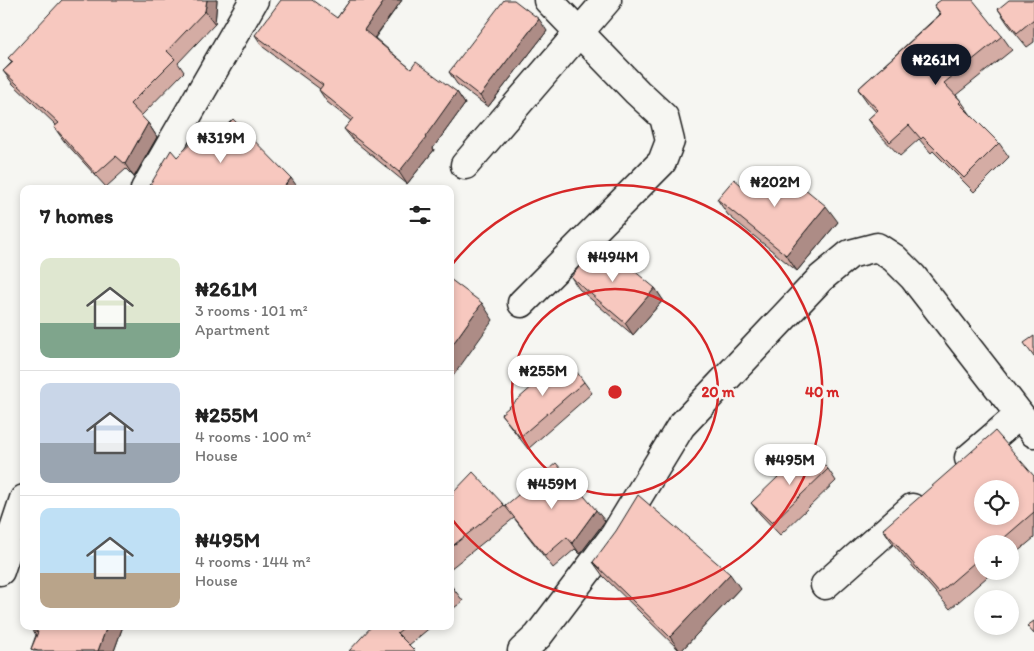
<!DOCTYPE html>
<html lang="en">
<head>
<meta charset="utf-8">
<style>
	body { margin:0; font-family:Itim,sans-serif; background:#f2f2f2; color:#222; height:100vh; display:flex; flex-direction:column; font-size:19px; white-space:nowrap }
	* { box-sizing:border-box; margin:0 }
	p { font-size:16px; color:#767676 }
	.icon { flex:none; width:28px; height:28px; fill:none; stroke:currentColor; stroke-width:2; stroke-linecap:round; stroke-linejoin:round }
	.map { position:relative; flex:1; overflow:hidden }
	.details { position:absolute; left:20px; top:185px; width:434px; height:445px; display:flex; flex-direction:column; background:#fff; border-radius:10px; box-shadow:0 2px 8px #0003 }
	.details>* { flex:none }
	.controls { position:absolute; left:974px; top:480px; display:grid; gap:10px }
	.controls a { display:grid; place-items:center; width:45px; height:45px; border-radius:50%; background:#fff; box-shadow:0 2px 8px #0003; font-size:25px }
	.price { position:absolute; translate:-50% -42px; padding:0 11px; border-radius:18px; background:#fff; color:#222; font-size:16px; line-height:32px; filter:drop-shadow(0 1px 2px #0008) }
	.price::after { content:''; position:absolute; left:50%; top:30px; width:15px; height:11px; margin-left:-8px; background:inherit; clip-path:polygon(0 0,100% 0,50% 100%) }
	.price.current { background:#111827; color:#fff }
	ul { padding:0; list-style:none }
	li { display:flex; align-items:center; gap:15px; height:125px; padding:0 20px }
	li+li { border-top:1px solid #e0e0e0 }
	li span { display:grid; place-items:center; flex:none; width:140px; height:100px; border-radius:10px; color:#555 }
	li>.icon { margin-inline-start:auto }
	span .icon { width:60px; height:60px; fill:#fffc; stroke-width:1 }
	li b { font-size:21px }
	h2 { display:flex; justify-content:space-between; align-items:center; height:60px; padding:0 20px; font-size:21px }
	.map>svg:first-child { display:block }
</style>
</head>
<body>
<div class="map">
<svg width="1034" height="651" viewBox="0 0 1034 651">
	<rect width="100%" height="100%" fill="#f6f6f2"/>
	<filter id="ink" filterUnits="userSpaceOnUse"><feTurbulence type="fractalNoise" baseFrequency=".02" numOctaves="2"/><feDisplacementMap in="SourceGraphic" scale="10" xChannelSelector="R" yChannelSelector="G"/><feConvolveMatrix kernelMatrix="1 2 1 2 8 2 1 2 1" color-interpolation-filters="sRGB"/></filter>
	<g filter="url(#ink)">
		<g fill="none" stroke-linecap="round" stroke-linejoin="round">
			<g stroke="#1c1c1c" stroke-width="31">
				<g id="minor">
					<polyline points="465,165 607,0"/>
					<polyline points="145,189 254,0"/>
					<polyline points="522,303 662,162 670,141 664,117 637,92 548,0"/>
					<polyline points="969,458 1019,415"/>
					<polyline points="0,571 24,499"/>
					<polyline points="825,585 912,508"/>
					<polyline points="522,651 538,636 614,536 681,426 821,278 850,254 877,247 894,258 913,277 1034,433"/>
				</g>
			</g>
			<use href="#minor" stroke="#f6f6f2" stroke-width="28"/>
		</g>
		<g fill="#d4aca4" stroke="#1c1c1c">
			<polygon points="217,0 215,24 178,63 184,72 141,116 148,123 157,137 134,177 126,169 106,187 64,141 54,127 56,125 13,84 3,71 12,62 8,58"/>
			<polygon points="350,0 402,0 375,38 411,69 457,92 465,104 433,148 434,150 407,184 353,140 344,129 351,121 327,102 319,90 320,89 263,47 255,35 337,18"/>
			<polygon points="1034,0 1034,42 1027,47 1008,24 998,9"/>
			<polygon points="934,5 1002,36 1012,50 956,95 961,101 971,115 999,143 1009,157 974,192 933,151 931,153 919,139 900,156 878,133 868,119 876,112 868,103 858,89 940,14"/>
			<polygon points="547,31 488,107 457,84 449,72"/>
			<polygon points="752,194 838,222 797,271 728,215 717,199"/>
			<polygon points="571,277 655,288 663,300 633,335 579,289"/>
			<polygon points="584,382 592,393 528,449 501,414"/>
			<polygon points="828,469 836,481 780,535 760,514 751,503"/>
			<polygon points="1034,476 1034,538 1010,558 1010,544 982,544 982,571 994,571 950,609 894,545 883,529"/>
			<polygon points="450,496 504,505 505,506 605,521 580,554 575,549 553,568 514,518 450,569"/>
			<polygon points="593,562 740,588 681,651 680,651 603,576"/>
			<polygon points="450,584 463,601 450,611"/>
			<polygon points="123,626 114,651 33,651 31,649 36,635 33,630"/>
			<polygon points="372,626 432,626 409,645"/>
		</g>
		<g fill="#ad8c86" stroke="#1c1c1c">
			<polygon points="207,0 217,0 215,24 205,11"/>
			<polygon points="385,0 402,0 372,41 364,30"/>
			<polygon points="539,19 547,31 488,107 480,96"/>
			<polygon points="457,92 465,104 433,148 434,150 407,184 399,172"/>
			<polygon points="148,123 157,137 134,177 125,164"/>
			<polygon points="291,178 299,189 282,189"/>
			<polygon points="826,206 838,222 797,271 786,255"/>
			<polygon points="655,288 663,300 633,335 625,323"/>
			<polygon points="482,303 493,320 451,379 450,348"/>
			<polygon points="596,510 605,521 580,554 572,543"/>
			<polygon points="730,574 740,588 681,651 680,651 670,637"/>
			<polygon points="107,626 123,626 114,651 98,651"/>
		</g>
		<g fill="#f7c8bf" stroke="#1c1c1c" fill-rule="evenodd">
			<polygon points="62,0 207,0 205,11 167,51 175,59 130,104 148,123 125,164 116,156 96,174 54,127 59,123 3,71 13,62 8,58"/>
			<polygon points="281,0 312,0 337,18 350,0 385,0 364,30 411,69 416,62 457,92 425,137 426,138 399,172 344,129 353,118 319,90 323,85 255,35"/>
			<polygon points="504,0 514,0 539,19 480,96 449,72"/>
			<polygon points="941,0 973,0 1002,36 944,83 961,101 959,103 999,143 964,178 923,137 921,139 909,125 890,142 868,119 878,110 858,89 941,14 934,5"/>
			<polygon points="1009,0 1034,0 1034,19 1017,33 998,9"/>
			<polygon points="233,119 291,178 282,189 150,189 149,187 171,150 177,157 207,128 216,136"/>
			<polygon points="777,166 826,206 786,255 717,199 734,179 752,194"/>
			<polygon points="599,242 655,288 625,323 571,277"/>
			<polygon points="450,279 482,303 450,348"/>
			<polygon points="1034,336 1034,357 1024,343"/>
			<polygon points="566,357 584,382 520,437 501,414"/>
			<path d="M995,431L1034,476V512L997,544H982V556L939,593L883,529ZM982,489H1010V516H982Z"/>
			<polygon points="808,448 828,469 772,523 751,503"/>
			<polygon points="556,463 596,510 572,543 567,537 545,556 505,506"/>
			<polygon points="473,472 504,505 450,548 450,496"/>
			<polygon points="638,495 730,574 670,637 593,562 616,531"/>
			<polygon points="24,536 24,544 20,542"/>
			<polygon points="450,584 453,588 450,590"/>
			<polygon points="1034,621 1034,634 1027,626"/>
			<polygon points="35,626 107,626 98,651 38,651 31,649 38,632 33,630"/>
			<polygon points="372,626 406,626 397,633 415,651 349,651"/>
		</g>
	</g>
	<g fill="none" stroke="#d62828" stroke-width="2.5">
		<circle cx="615" cy="392" r="103"/>
		<path d="M451 266A207 207 0 1 1 451 518"/>
	</g>
	<circle cx="615" cy="392" r="8" fill="#d62828" stroke="#f6f6f2" stroke-width="2.5"/>
	<g font-size="15" text-anchor="middle" font-weight="bold" fill="#d62828" stroke="#f6f6f2" stroke-width="5" stroke-linejoin="round" paint-order="stroke">
		<text x="718" y="397">20 m</text>
		<text x="822" y="397">40 m</text>
	</g>
</svg>
<div class="controls">
<a><svg class="icon" aria-label="locate" viewBox="0 0 24 24"><circle cx="12" cy="12" r="6"/><path d="M12 2v4M12 18v4M2 12h4M18 12h4"/></svg></a>
<a>+</a>
<a>−</a>
</div>
<b class="price current" style="left:936px;top:86px">₦261M</b>
<b class="price" style="left:221px;top:164px">₦319M</b>
<b class="price" style="left:775px;top:208px">₦202M</b>
<b class="price" style="left:613px;top:283px">₦494M</b>
<b class="price" style="left:543px;top:397px">₦255M</b>
<b class="price" style="left:790px;top:486px">₦495M</b>
<b class="price" style="left:552px;top:510px">₦459M</b>
<section class="details">
<h2>7 homes<svg class="icon" aria-label="filters" viewBox="0 0 24 24"><path d="M4 7h16M4 17h16"/><circle cx="9" cy="7" r="2"/><circle cx="15" cy="17" r="2"/></svg></h2>
<ul>
<li><span style="background:linear-gradient(#dfe7d0 65%,#7fa58c 0)"><svg class="icon" aria-label="home" viewBox="0 0 24 24"><path d="M3 11l9-7 9 7M6 9v11h12V9"/></svg></span><div><b>₦261M</b><p>3 rooms · 101 m²</p><p>Apartment</p></div></li>
<li><span style="background:linear-gradient(#c9d6e8 60%,#9aa5b1 0)"><svg class="icon" aria-label="home" viewBox="0 0 24 24"><path d="M3 11l9-7 9 7M6 9v11h12V9"/></svg></span><div><b>₦255M</b><p>4 rooms · 100 m²</p><p>House</p></div></li>
<li><span style="background:linear-gradient(#bfe0f5 65%,#b9a48a 0)"><svg class="icon" aria-label="home" viewBox="0 0 24 24"><path d="M3 11l9-7 9 7M6 9v11h12V9"/></svg></span><div><b>₦495M</b><p>4 rooms · 144 m²</p><p>House</p></div></li>
</ul>
</section>
</div>
</body>
</html>
